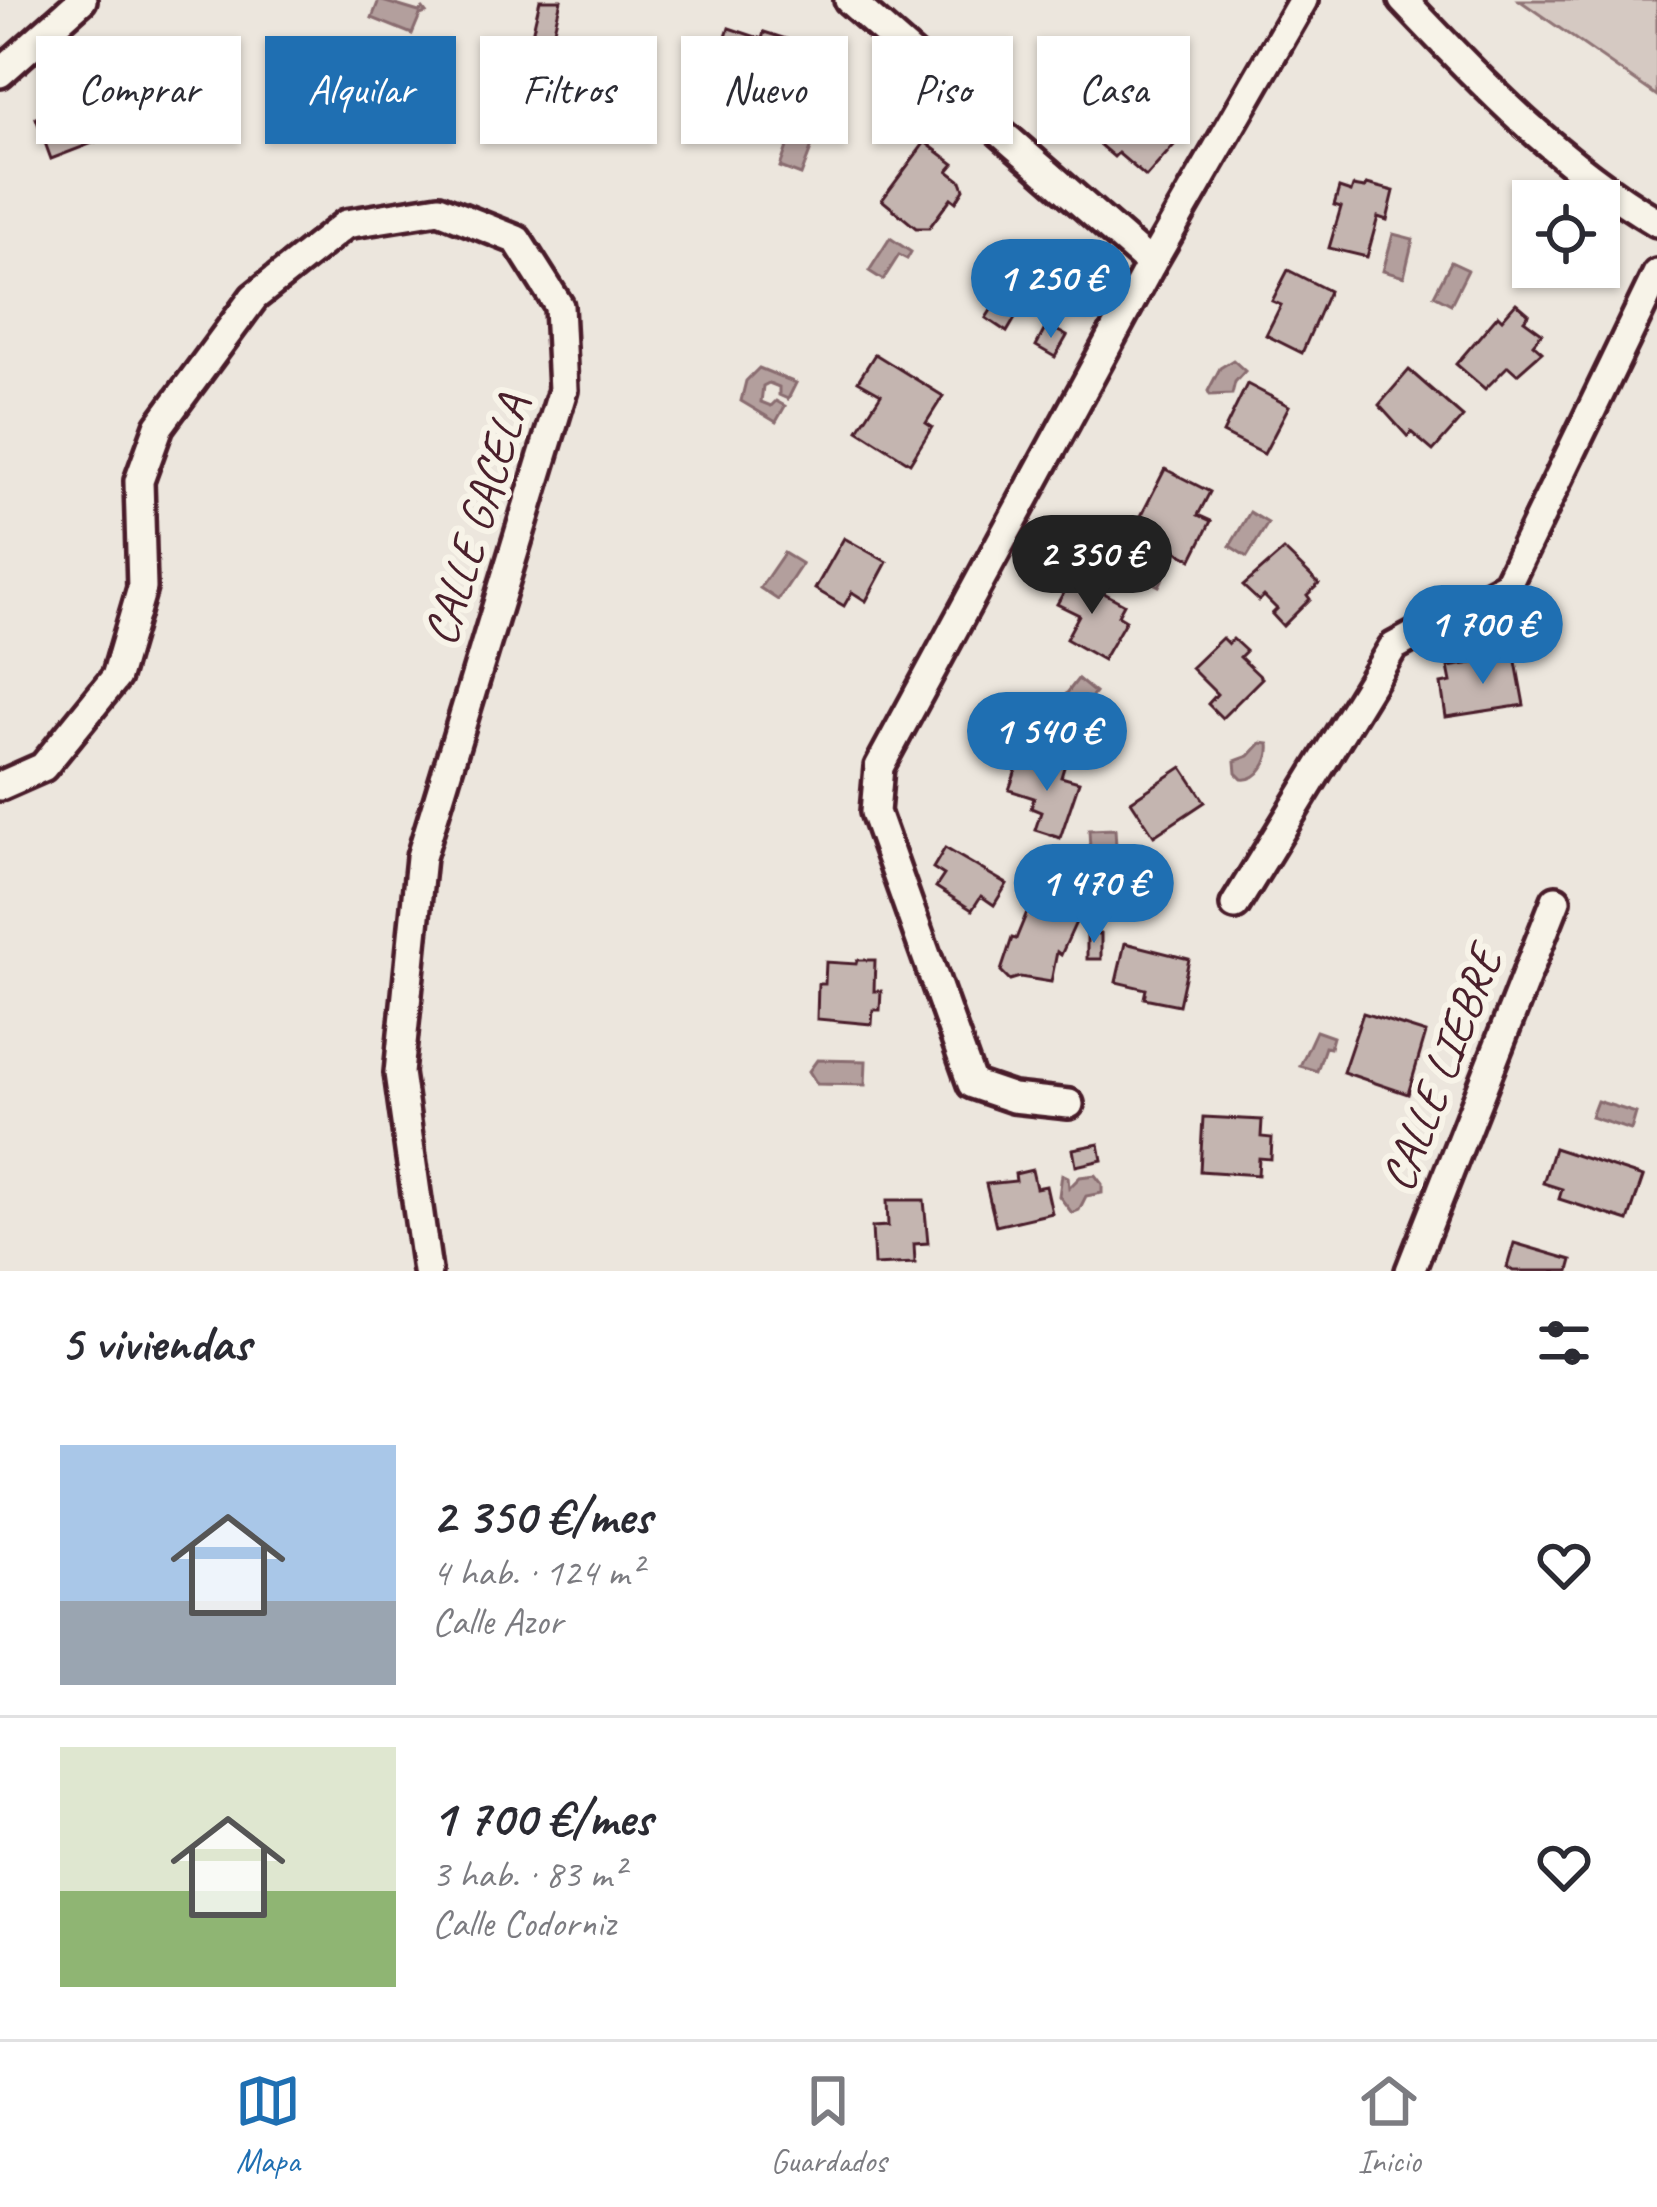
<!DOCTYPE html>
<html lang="es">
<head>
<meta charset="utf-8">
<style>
	body { margin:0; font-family:Caveat,sans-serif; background:#f2f2f3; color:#2b2b33; height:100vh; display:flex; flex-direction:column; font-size:45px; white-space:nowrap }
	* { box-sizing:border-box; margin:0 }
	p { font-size:39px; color:#7c7c81 }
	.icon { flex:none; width:66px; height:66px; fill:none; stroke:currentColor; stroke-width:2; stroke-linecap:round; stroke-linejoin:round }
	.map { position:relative; height:1271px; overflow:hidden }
	.sheet { display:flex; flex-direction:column; background:#fff; flex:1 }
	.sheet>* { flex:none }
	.banner { position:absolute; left:36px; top:36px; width:1587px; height:108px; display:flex; gap:24px }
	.controls { position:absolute; left:1512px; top:180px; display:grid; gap:24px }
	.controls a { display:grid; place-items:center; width:108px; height:108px; border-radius:0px; background:#fff; box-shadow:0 3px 9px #0004; font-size:60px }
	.price { position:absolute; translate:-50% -102px; padding:0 27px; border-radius:42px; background:#1f6fb2; color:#fff; font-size:39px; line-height:78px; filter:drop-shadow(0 3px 6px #0008) }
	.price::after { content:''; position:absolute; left:50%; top:72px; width:36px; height:27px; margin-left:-18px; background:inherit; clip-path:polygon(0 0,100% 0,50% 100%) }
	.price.selected { background:#222; color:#fff }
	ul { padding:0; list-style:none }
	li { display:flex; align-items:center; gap:36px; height:300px; padding:0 60px }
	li+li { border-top:3px solid #e1e1e2 }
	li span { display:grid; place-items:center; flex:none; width:336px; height:240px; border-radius:0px; color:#555 }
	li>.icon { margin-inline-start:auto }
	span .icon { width:144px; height:144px; fill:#fffc; stroke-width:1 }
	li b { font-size:51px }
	h2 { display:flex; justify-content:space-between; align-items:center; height:144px; padding:0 60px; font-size:51px }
	.pill { padding:0 42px; border-radius:0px; background:#fff; box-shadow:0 3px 9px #0004; font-size:42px; line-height:108px }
	.pill.selected { background:#1f6fb2; color:#fff }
	.menu { display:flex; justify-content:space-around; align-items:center; height:168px; border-top:3px solid #e1e1e2; background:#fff; font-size:33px; color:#7c7c81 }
	.menu a { display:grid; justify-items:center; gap:6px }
	.menu .selected { color:#1f6fb2 }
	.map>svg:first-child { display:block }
</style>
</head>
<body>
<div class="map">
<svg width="1657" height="1271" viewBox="0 0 1657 1271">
	<rect width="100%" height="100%" fill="#ece6dd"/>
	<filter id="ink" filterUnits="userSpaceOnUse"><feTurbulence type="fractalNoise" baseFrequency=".00833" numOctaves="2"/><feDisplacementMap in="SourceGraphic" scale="24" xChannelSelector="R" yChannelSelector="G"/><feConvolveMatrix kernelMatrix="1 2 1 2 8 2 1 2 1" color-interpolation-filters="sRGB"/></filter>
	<g filter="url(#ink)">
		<polygon fill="#d5c9c2" stroke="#907476" stroke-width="3" points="1519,0 1657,0 1657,96"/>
		<g fill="#b39f9d" stroke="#896c6f" stroke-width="3">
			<polygon points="379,0 419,12 423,9 426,13 420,15 412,34 372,18"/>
			<polygon points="795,124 817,133 801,175 780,167"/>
			<polygon points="1393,234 1413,239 1404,277 1383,271"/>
			<polygon points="890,238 911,252 907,259 899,255 883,280 869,271"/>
			<polygon points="1451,262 1468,270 1451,304 1434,295"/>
			<polygon points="1233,360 1245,371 1235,382 1232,394 1210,395 1208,391 1220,368"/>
			<polygon points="759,368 796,383 788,399 779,395 779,387 769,383 763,386 761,402 771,406 776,401 785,406 776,422 741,401 746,381"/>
			<polygon points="1250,512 1268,523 1247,557 1230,546"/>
			<polygon points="1137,549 1169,565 1159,586 1127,570"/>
			<polygon points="784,553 802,564 778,600 760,588"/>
			<polygon points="1078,679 1095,693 1074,720 1057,706"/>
			<path d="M1261,743L1269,744C1271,760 1259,781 1242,779L1236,773L1235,761L1249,756Z"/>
			<polygon points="1115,829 1118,882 1092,884 1089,830"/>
			<polygon points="1316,1031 1333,1037 1330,1048 1325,1047 1317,1071 1300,1066"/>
			<polygon points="817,1060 866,1061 865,1085 817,1084 809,1071"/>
			<polygon points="1597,1101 1636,1113 1631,1130 1591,1117"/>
			<polygon points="1062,1174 1068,1177 1069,1188 1080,1177 1095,1175 1102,1184 1102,1193 1086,1196 1079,1210 1072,1213 1059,1196"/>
		</g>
		<g fill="#c4b5b0" stroke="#4a1f2b" stroke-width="3">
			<polygon points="540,0 561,0 552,38 532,34"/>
			<polygon points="729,28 762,39 764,32 802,44 788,88 766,82 763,89 744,83 742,88 712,79"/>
			<polygon points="144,100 155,130 123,142 112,111"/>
			<polygon points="83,101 98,141 51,159 36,118"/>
			<polygon points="1114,104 1134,122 1142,114 1175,144 1146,177 1118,153 1114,157 1087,134"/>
			<polygon points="925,142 954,164 948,171 961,181 964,189 956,202 951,198 929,228 916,228 882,200"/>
			<polygon points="1367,184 1394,191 1387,220 1378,217 1367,257 1329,248 1341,207 1334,205 1339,188 1351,192 1353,186 1365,188"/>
			<polygon points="1024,240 1051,257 1007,332 986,318 1007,285 999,279"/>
			<polygon points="1288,270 1329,291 1302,353 1266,335 1281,305 1272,301"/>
			<polygon points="1516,303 1529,314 1524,320 1542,333 1533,344 1542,352 1517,374 1508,366 1485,389 1456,364 1498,315 1502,319"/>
			<polygon points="1047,325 1067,336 1055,357 1036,346"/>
			<polygon points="875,354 943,396 926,423 932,427 910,463 858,430 881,394 858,381"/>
			<polygon points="1409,370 1463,417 1433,451 1411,432 1408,437 1379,405"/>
			<polygon points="1247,384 1289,406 1264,454 1223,433"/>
			<polygon points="1165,469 1210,492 1198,515 1211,521 1192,559 1145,535 1151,524 1140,518"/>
			<polygon points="844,538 887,562 866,601 852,592 844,606 815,589"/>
			<polygon points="1284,550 1319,584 1307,595 1310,599 1283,626 1272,614 1277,609 1264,596 1259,601 1243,586"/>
			<polygon points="1073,576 1124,604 1118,615 1126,620 1103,660 1066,639 1079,615 1057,604"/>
			<polygon points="1222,638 1228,644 1233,639 1246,651 1240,657 1262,678 1222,718 1208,704 1217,694 1191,668"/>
			<polygon points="1515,656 1524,705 1446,717 1441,684 1451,682 1448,667"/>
			<polygon points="1047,759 1065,764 1061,777 1079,782 1060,838 1035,830 1041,812 1031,808 1034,798 1009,790 1019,762 1043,771"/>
			<polygon points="1182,767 1205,802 1154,836 1131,801"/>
			<polygon points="945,848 1007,884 994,905 981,896 972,910 936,887 944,875 933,868"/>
			<polygon points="1032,900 1077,920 1061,955 1057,952 1051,982 1020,977 1010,980 1001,971 1012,938 1016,939"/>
			<rect x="1087" y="934" width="14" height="25"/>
			<polygon points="1125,943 1189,959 1179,1005 1144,998 1146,989 1116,982"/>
			<polygon points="857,960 875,960 874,991 881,991 880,1010 873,1010 872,1024 817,1019 818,984 825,984 826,962 856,964"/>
			<polygon points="1363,1013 1426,1033 1408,1094 1343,1072"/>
			<polygon points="1203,1117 1262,1120 1261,1137 1272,1138 1271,1159 1259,1158 1258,1175 1200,1171"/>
			<polygon points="1099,1144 1102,1160 1076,1166 1073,1149"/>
			<polygon points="1554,1148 1643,1177 1628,1221 1559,1199 1562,1189 1543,1183"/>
			<polygon points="1032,1170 1036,1188 1046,1186 1052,1213 996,1226 986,1184 1016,1181 1015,1174"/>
			<polygon points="887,1200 924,1200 928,1243 914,1244 915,1263 874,1265 872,1227 888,1226"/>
			<polygon points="1514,1243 1572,1260 1569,1271 1513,1271 1507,1267"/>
		</g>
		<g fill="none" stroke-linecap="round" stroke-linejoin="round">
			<g stroke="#4a1f2b" stroke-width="36">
				<g id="minor">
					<polyline points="849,0 1151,264"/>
					<path d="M1403,0C1479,81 1560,165 1657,222"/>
					<polyline points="0,73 82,0"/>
					<polyline points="0,786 43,767 116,677 142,588 139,481 159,426 254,297 346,224 439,209 517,240 559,306 563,390 421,857 399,1073 427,1271"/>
					<polyline points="1235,905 1393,647 1507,585 1657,274"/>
					<polyline points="1069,1104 1013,1098 972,1084 875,812 879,767 1151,264 1303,0"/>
					<polyline points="1410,1271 1556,900"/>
				</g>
			</g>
			<use href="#minor" stroke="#f7f3e8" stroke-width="27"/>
		</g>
	</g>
	<g text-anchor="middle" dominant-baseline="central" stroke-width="12" stroke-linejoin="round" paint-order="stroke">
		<g font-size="48" fill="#4a1f2b" stroke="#f7f3e8">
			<text transform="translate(476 520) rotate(-73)">CALLE GACELA</text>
			<text transform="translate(1441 1069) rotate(-69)">CALLE LIEBRE</text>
		</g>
	</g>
</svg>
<div class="controls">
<a><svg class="icon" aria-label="locate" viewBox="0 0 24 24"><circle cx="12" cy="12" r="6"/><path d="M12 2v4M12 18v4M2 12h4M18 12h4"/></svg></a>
</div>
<b class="price" style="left:1051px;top:341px">1 250 €</b>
<b class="price selected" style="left:1092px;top:617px">2 350 €</b>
<b class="price" style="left:1483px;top:687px">1 700 €</b>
<b class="price" style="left:1047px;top:794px">1 540 €</b>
<b class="price" style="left:1094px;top:946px">1 470 €</b>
<div class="banner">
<a class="pill">Comprar</a>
<a class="pill selected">Alquilar</a>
<a class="pill">Filtros</a>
<a class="pill">Nuevo</a>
<a class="pill">Piso</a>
<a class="pill">Casa</a>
</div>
</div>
<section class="sheet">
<h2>5 viviendas<svg class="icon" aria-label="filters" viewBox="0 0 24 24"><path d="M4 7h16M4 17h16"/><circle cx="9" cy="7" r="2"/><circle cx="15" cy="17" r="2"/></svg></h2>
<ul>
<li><span style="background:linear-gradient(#a9c7e8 65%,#9aa5b1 0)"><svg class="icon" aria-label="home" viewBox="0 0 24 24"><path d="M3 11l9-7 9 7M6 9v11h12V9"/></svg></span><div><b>2 350 €/mes</b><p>4 hab. · 124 m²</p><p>Calle Azor</p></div><svg class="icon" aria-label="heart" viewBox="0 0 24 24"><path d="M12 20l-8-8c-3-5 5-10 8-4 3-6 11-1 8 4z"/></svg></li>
<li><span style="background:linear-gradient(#dfe7d0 60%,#8fb573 0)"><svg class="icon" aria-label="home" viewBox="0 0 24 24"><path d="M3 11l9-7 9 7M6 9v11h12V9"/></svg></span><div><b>1 700 €/mes</b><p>3 hab. · 83 m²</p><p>Calle Codorniz</p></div><svg class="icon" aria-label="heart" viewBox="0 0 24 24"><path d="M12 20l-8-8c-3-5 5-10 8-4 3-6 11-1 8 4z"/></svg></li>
</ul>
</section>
<nav class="menu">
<a class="selected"><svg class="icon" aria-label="map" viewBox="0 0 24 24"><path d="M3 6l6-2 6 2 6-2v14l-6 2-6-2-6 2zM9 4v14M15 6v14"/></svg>Mapa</a>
<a><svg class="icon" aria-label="saved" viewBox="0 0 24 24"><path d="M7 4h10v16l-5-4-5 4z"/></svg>Guardados</a>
<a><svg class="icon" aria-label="home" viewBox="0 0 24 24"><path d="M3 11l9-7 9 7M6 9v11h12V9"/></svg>Inicio</a>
</nav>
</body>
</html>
